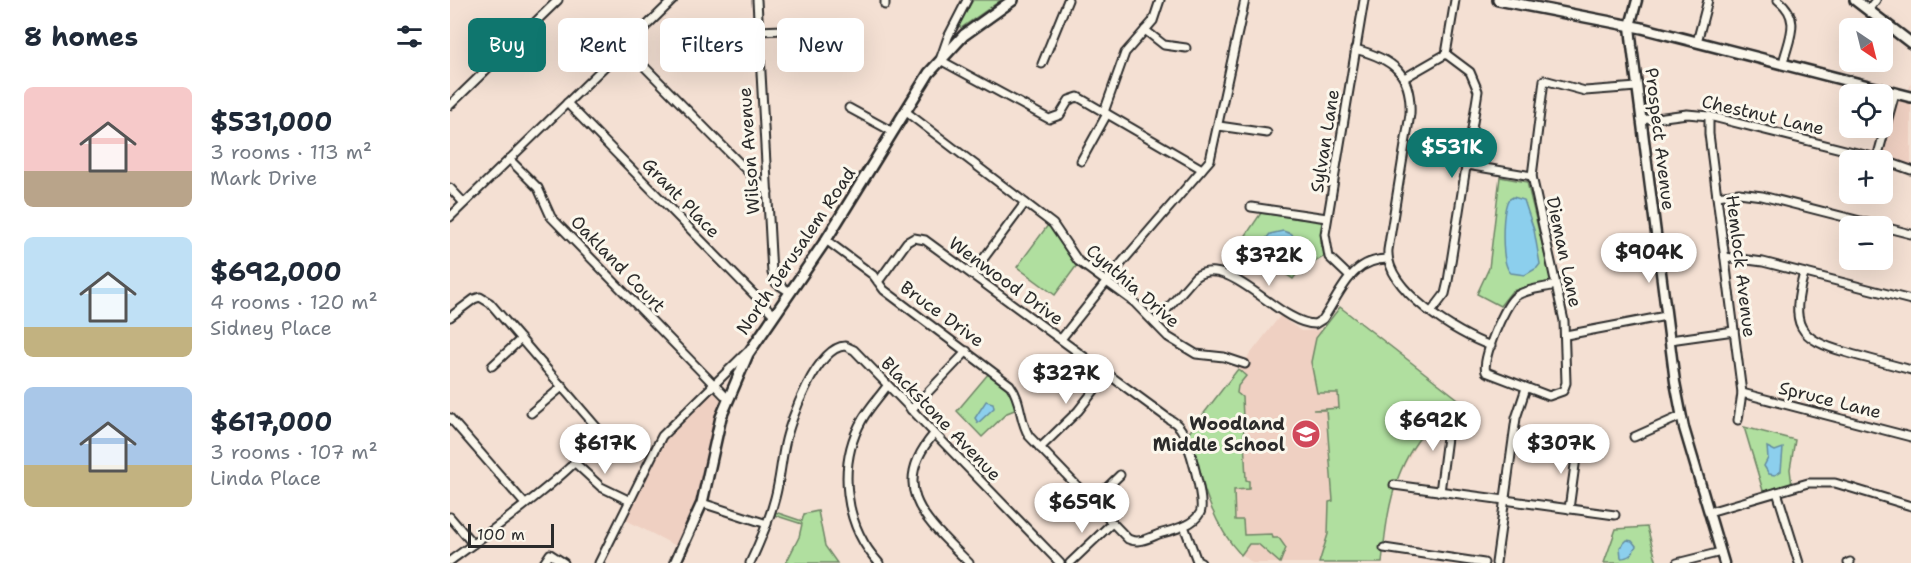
<!DOCTYPE html>
<html lang="en">
<head>
<meta charset="utf-8">
<style>
	body { margin:0; font-family:"Shantell Sans",sans-serif; background:#f6f6f7; color:#1f2937; height:100vh; display:flex; flex-direction:column; font-size:22px; white-space:nowrap }
	* { box-sizing:border-box; margin:0 }
	p { font-size:20px; color:#747a83 }
	.icon { flex:none; width:33px; height:33px; fill:none; stroke:currentColor; stroke-width:2; stroke-linecap:round; stroke-linejoin:round }
	.map { position:relative; flex:1; overflow:hidden }
	.side { display:flex; flex-direction:column; background:#fff; width:450px }
	.side>* { flex:none }
	.banner { position:absolute; left:18px; top:18px; width:570px; height:54px; display:flex; gap:12px }
	.needle { width:39px; rotate:145deg }
	.controls { position:absolute; left:1389px; top:18px; display:grid; gap:12px }
	.controls a { display:grid; place-items:center; width:54px; height:54px; border-radius:9px; background:#fff; box-shadow:0 6px 24px #0002; font-size:30px }
	.scale { position:absolute; left:18px; bottom:15px; width:86px; box-sizing:border-box; padding-left:6px; border:3px solid #2b2b2b; border-top:0; font-size:16px; line-height:21px; white-space:nowrap; color:#2b2b2b; -webkit-text-stroke:4px #fbf7ec; paint-order:stroke }
	.price { position:absolute; translate:-50% -51px; padding:0 14px; border-radius:21px; background:#fff; color:#222; font-size:20px; line-height:39px; filter:drop-shadow(0 2px 3px #0008) }
	.price::after { content:''; position:absolute; left:50%; top:36px; width:18px; height:14px; margin-left:-9px; background:inherit; clip-path:polygon(0 0,100% 0,50% 100%) }
	.price.active { background:#0f766e; color:#fff }
	ul { padding:0; list-style:none }
	li { display:flex; align-items:center; gap:18px; height:150px; padding:0 24px }
	li span { display:grid; place-items:center; flex:none; width:168px; height:120px; border-radius:9px; color:#555 }
	li>.icon { margin-inline-start:auto }
	span .icon { width:72px; height:72px; fill:#fffc; stroke-width:1 }
	li b { font-size:26px }
	h2 { display:flex; justify-content:space-between; align-items:center; height:72px; padding:0 24px; font-size:26px }
	.tag { padding:0 21px; border-radius:9px; background:#fff; box-shadow:0 6px 24px #0002; font-size:21px; line-height:54px }
	.tag.active { background:#0f766e; color:#fff }
	main { display:flex; flex:1; min-height:0 }
	.map>svg:first-child { display:block }
</style>
</head>
<body>
<main>
<section class="side">
<h2>8 homes<svg class="icon" aria-label="filters" viewBox="0 0 24 24"><path d="M4 7h16M4 17h16"/><circle cx="9" cy="7" r="2"/><circle cx="15" cy="17" r="2"/></svg></h2>
<ul>
<li><span style="background:linear-gradient(#f6c9c9 70%,#b9a48a 0)"><svg class="icon" aria-label="home" viewBox="0 0 24 24"><path d="M3 11l9-7 9 7M6 9v11h12V9"/></svg></span><div><b>$531,000</b><p>3 rooms · 113 m²</p><p>Mark Drive</p></div></li>
<li><span style="background:linear-gradient(#bfe0f5 75%,#c2b280 0)"><svg class="icon" aria-label="home" viewBox="0 0 24 24"><path d="M3 11l9-7 9 7M6 9v11h12V9"/></svg></span><div><b>$692,000</b><p>4 rooms · 120 m²</p><p>Sidney Place</p></div></li>
<li><span style="background:linear-gradient(#a9c7e8 65%,#c2b280 0)"><svg class="icon" aria-label="home" viewBox="0 0 24 24"><path d="M3 11l9-7 9 7M6 9v11h12V9"/></svg></span><div><b>$617,000</b><p>3 rooms · 107 m²</p><p>Linda Place</p></div></li>
</ul>
</section>
<div class="map">
<svg width="1461" height="563" viewBox="0 0 1461 563">
	<rect width="100%" height="100%" fill="#f4e0d3"/>
	<filter id="ink" filterUnits="userSpaceOnUse"><feTurbulence type="fractalNoise" baseFrequency=".0167" numOctaves="2"/><feDisplacementMap in="SourceGraphic" scale="12" xChannelSelector="R" yChannelSelector="G"/><feConvolveMatrix kernelMatrix="1 2 1 2 8 2 1 2 1" color-interpolation-filters="sRGB"/></filter>
	<g filter="url(#ink)">
		<g fill="#efd0c2">
			<polygon points="1461,83 1461,170 1427,158 1445,93 1457,96"/>
			<polygon points="890,307 1012,402 972,435 947,479 934,528 932,563 802,563 780,543 756,498 738,434 830,316 851,331 871,330"/>
			<polygon points="265,388 275,398 257,477 230,548 172,518 213,437"/>
		</g>
		<g fill="#b0df9f" stroke="#6e8565" stroke-width="1.5">
			<polygon points="523,0 551,0 511,28 509,25"/>
			<polygon points="1050,177 1077,182 1101,281 1062,291 1050,306 1027,294 1039,268"/>
			<polygon points="811,213 873,222 871,244 875,256 849,271 843,279 790,244"/>
			<path d="M598,225C612,237 615,253 627,265L605,295L567,267Z"/>
			<path d="M890,307L1012,402C999,412 983,423 972,435C942,472 936,518 932,563H869L878,534L879,502L883,501L876,410H863L889,408L888,393H867L861,362L866,338Z"/>
			<path d="M788,369L796,376L788,386L787,393L792,397L796,480L799,481V489L784,490L785,520H793L794,535L822,534L823,538H829L836,548L830,563L808,544H799L791,555C760,523 750,475 738,434Z"/>
			<polygon points="539,373 558,388 567,409 557,413 532,437 507,411"/>
			<polygon points="1294,427 1345,440 1340,469 1342,486 1314,494"/>
			<polygon points="368,511 375,546 387,563 336,563 349,537 352,524 324,515 325,512 352,521 354,514"/>
			<polygon points="1197,527 1207,563 1154,563 1166,529"/>
		</g>
		<g fill="#8ccfed" stroke="#658d9f" stroke-width="1.5">
			<path d="M1063,197L1074,200L1084,230L1090,264L1087,268L1075,275L1061,273C1050,264 1052,213 1058,200Z"/>
			<polygon points="833,231 842,234 846,243 842,251 831,254 816,245 814,241 820,234"/>
			<polygon points="536,401 543,403 544,408 528,423 525,418"/>
			<polygon points="1317,447 1325,451 1333,448 1331,471 1325,475 1319,474 1314,466 1318,458"/>
			<path d="M1177,540L1182,541L1186,546C1183,554 1179,558 1171,558L1170,547Z"/>
		</g>
		<g fill="none" stroke-linecap="round" stroke-linejoin="round">
			<g stroke="#2b2b2b" stroke-width="11">
				<g id="minor">
					<polyline points="307,0 322,273 326,283 340,292"/>
					<polyline points="517,0 498,37 490,60 599,119 610,115 619,100 628,97 752,169"/>
					<path d="M1328,0C1352,19 1339,38 1333,63"/>
					<polyline points="435,5 435,0"/>
					<polyline points="1418,10 1426,0"/>
					<polyline points="695,30 714,45 736,48"/>
					<polyline points="308,31 358,29"/>
					<polyline points="1247,42 1258,0"/>
					<polyline points="175,47 318,192"/>
					<path d="M905,49C943,59 962,73 960,114L938,250C935,290 1007,334 1041,346"/>
					<polyline points="592,64 618,0"/>
					<polyline points="956,77 996,54 1005,0"/>
					<polyline points="117,103 324,315"/>
					<polyline points="0,105 108,0"/>
					<polyline points="399,108 443,132"/>
					<polyline points="455,111 603,224 628,261 684,302 718,337 746,354 774,357 795,364"/>
					<polyline points="654,112 675,53 703,21 710,0"/>
					<polyline points="1259,116 1259,134 1292,393 1288,420"/>
					<polyline points="1191,120 1237,114 1259,116 1427,158 1461,170"/>
					<polyline points="769,126 817,133"/>
					<polyline points="1427,158 1445,93"/>
					<polyline points="59,159 88,188 101,217 277,398"/>
					<polyline points="631,161 657,114"/>
					<polyline points="1017,165 1082,176"/>
					<polyline points="0,188 14,203"/>
					<polyline points="1267,196 1289,193 1312,196 1461,234"/>
					<polyline points="801,207 877,218"/>
					<polyline points="0,217 223,0"/>
					<path d="M376,240L423,275L434,290L560,385C572,401 569,420 579,436L678,539C689,544 699,538 709,534C722,530 743,526 750,513C756,503 738,438 730,428C727,424 723,421 719,419L475,240L464,238L457,242L428,282"/>
					<polyline points="1275,257 1313,262 1461,300"/>
					<path d="M1354,273C1340,325 1347,339 1398,353C1419,359 1440,364 1461,370"/>
					<polyline points="522,274 575,203"/>
					<polyline points="900,277 879,257 875,234 914,0"/>
					<path d="M1106,285C1094,288 1076,289 1066,296C1055,304 1031,360 1036,372L1099,396L1113,391L1116,383L1114,321L1082,176L1094,80L1135,91L1187,87"/>
					<polyline points="982,311 995,294 998,281 1028,91 1020,72 996,54"/>
					<path d="M0,317L24,299L30,297L40,303L149,430C147,456 26,542 0,561"/>
					<path d="M705,323L745,277C779,252 828,324 865,324L873,319C892,291 901,259 938,259"/>
					<polyline points="1116,335 1216,316"/>
					<polyline points="611,339 674,260 760,160 795,0"/>
					<polyline points="1220,340 1284,331"/>
					<polyline points="42,366 71,339"/>
					<polyline points="1292,393 1461,437"/>
					<polyline points="461,410 517,351"/>
					<polyline points="81,413 113,386"/>
					<polyline points="0,418 75,504"/>
					<path d="M484,434C436,490 479,522 519,563"/>
					<polyline points="1184,437 1231,416"/>
					<polyline points="590,448 628,411 657,374"/>
					<polyline points="124,462 151,487 178,500"/>
					<polyline points="944,485 1165,515"/>
					<polyline points="990,492 1000,414"/>
					<polyline points="1327,492 1349,563"/>
					<polyline points="642,502 670,475"/>
					<polyline points="252,503 317,524"/>
					<polyline points="1119,509 1128,443"/>
					<polyline points="1259,512 1358,483 1385,483 1461,506"/>
					<polyline points="0,517 23,544"/>
					<polyline points="734,526 747,561 751,563"/>
					<polyline points="934,548 1034,563"/>
					<polyline points="94,563 100,554 114,563"/>
					<polyline points="149,563 212,436 297,352"/>
					<path d="M300,563C310,542 319,521 325,498C330,480 331,462 335,444C340,420 367,347 395,346L404,350L610,563"/>
					<path d="M429,563C394,525 387,465 412,420C419,408 429,397 437,386"/>
					<polyline points="620,563 662,523"/>
					<polyline points="1046,563 1066,418 1076,388"/>
					<polyline points="1227,563 1271,552"/>
					<polyline points="1398,563 1400,562"/>
				</g>
			</g>
			<g stroke="#2b2b2b" stroke-width="13">
				<polyline id="tertiary" points="1187,0 1180,26 1182,46 1225,382 1234,428 1274,563"/>
			</g>
			<g stroke="#2b2b2b" stroke-width="14">
				<g id="secondary">
					<polyline points="1048,0 1192,28 1461,97"/>
					<polyline points="1405,0 1461,43"/>
					<polyline points="225,563 252,503 271,417 298,354 376,240 479,73 514,35 563,0"/>
				</g>
			</g>
			<use href="#minor" stroke="#fbf7ec" stroke-width="7"/>
			<use href="#tertiary" stroke="#fbf7ec" stroke-width="8"/>
			<use href="#secondary" stroke="#fbf7ec" stroke-width="9"/>
		</g>
	</g>
	<defs>
		<g id="school-disc" transform="scale(1.5)"><circle r="9.5" fill="#d1495b" stroke="#fbf7ec"/><path d="M0-5L7-2L0 1L-7-2ZM-4 1L0 2.5L4 1V4Q0 6-4 4Z" fill="#fff"/></g>
	</defs>
	<g fill-rule="evenodd">
		<use href="#school-disc" x="856" y="434"/>
	</g>
	<g text-anchor="middle" dominant-baseline="central" stroke-width="6" stroke-linejoin="round" paint-order="stroke">
		<g font-size="18" fill="#2b2b2b" stroke="#fbf7ec">
			<text transform="translate(1313 115) rotate(13)">Chestnut Lane</text>
			<text transform="translate(1210 139) rotate(83)">Prospect Avenue</text>
			<text transform="translate(875 141) rotate(-81)">Sylvan Lane</text>
			<text transform="translate(299 151) rotate(-94)">Wilson Avenue</text>
			<text transform="translate(231 198) rotate(46)">Grant Place</text>
			<text transform="translate(346 251) rotate(-56)">North Jerusalem Road</text>
			<text transform="translate(1114 252) rotate(78)">Dieman Lane</text>
			<text transform="translate(168 264) rotate(46)">Oakland Court</text>
			<text transform="translate(1291 266) rotate(83)">Hemlock Avenue</text>
			<text transform="translate(556 281) rotate(36)">Wenwood Drive</text>
			<text transform="translate(683 286) rotate(41)">Cynthia Drive</text>
			<text transform="translate(492 314) rotate(36)">Bruce Drive</text>
			<text transform="translate(1380 400) rotate(14)">Spruce Lane</text>
			<text transform="translate(491 419) rotate(46)">Blackstone Avenue</text>
		</g>
		<g font-size="18" font-weight="bold" fill="#2b2b2b" stroke="#fbf7ec" text-anchor="end">
			<text x="835" y="424">Woodland<tspan x="835" dy="21">Middle School</tspan></text>
		</g>
	</g>
</svg>
<div class="controls">
<a><svg class="needle" viewBox="-14 -14 28 28"><path d="M0-13l5 13h-10z" fill="#e53935"/><path d="M0 13l5-13h-10z" fill="#747a83"/></svg></a>
<a><svg class="icon" aria-label="locate" viewBox="0 0 24 24"><circle cx="12" cy="12" r="6"/><path d="M12 2v4M12 18v4M2 12h4M18 12h4"/></svg></a>
<a>+</a>
<a>−</a>
</div>
<div class="scale">100 m</div>
<b class="price active" style="left:1002px;top:179px">$531K</b>
<b class="price" style="left:1199px;top:284px">$904K</b>
<b class="price" style="left:819px;top:287px">$372K</b>
<b class="price" style="left:616px;top:405px">$327K</b>
<b class="price" style="left:983px;top:452px">$692K</b>
<b class="price" style="left:155px;top:475px">$617K</b>
<b class="price" style="left:1111px;top:475px">$307K</b>
<b class="price" style="left:632px;top:534px">$659K</b>
<div class="banner">
<a class="tag active">Buy</a>
<a class="tag">Rent</a>
<a class="tag">Filters</a>
<a class="tag">New</a>
</div>
</div>
</main>
</body>
</html>
